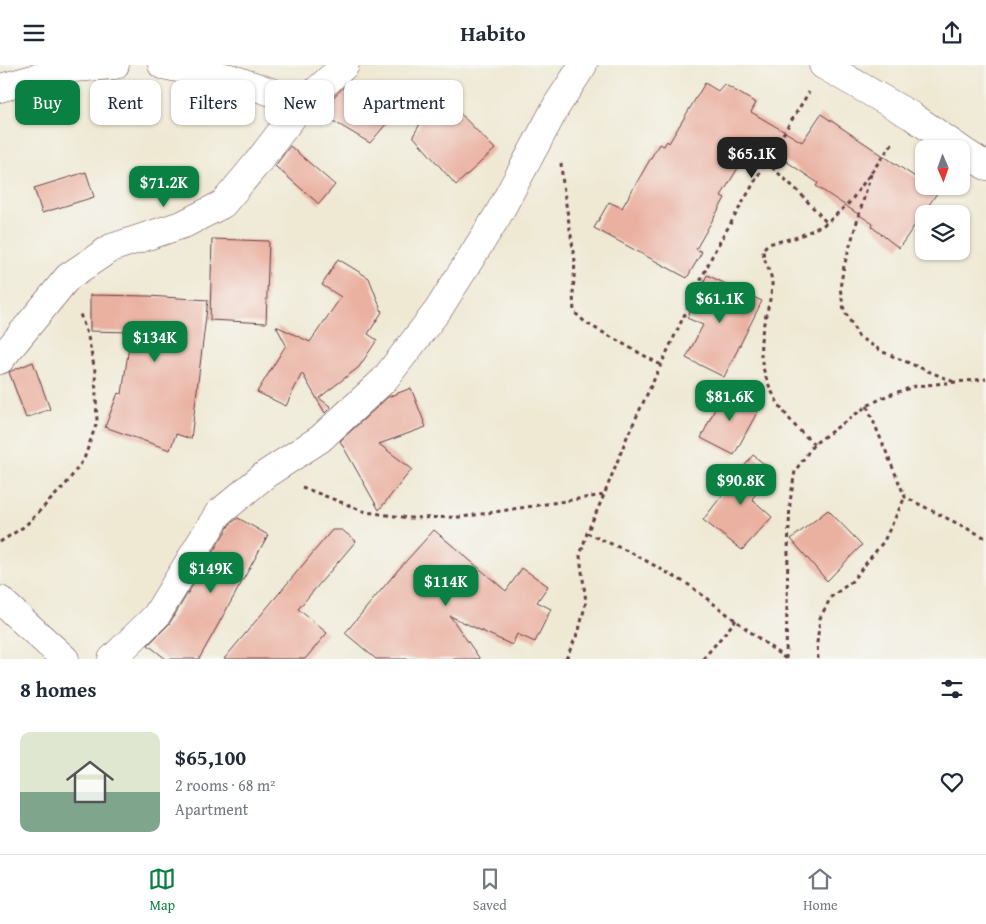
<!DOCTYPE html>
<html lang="en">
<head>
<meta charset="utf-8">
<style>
	body { margin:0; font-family:"Gentium Book Plus",serif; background:#f2f2f3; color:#1f2937; height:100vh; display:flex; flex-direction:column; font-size:19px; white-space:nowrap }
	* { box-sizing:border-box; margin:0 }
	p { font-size:16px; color:#747a83 }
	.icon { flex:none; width:28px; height:28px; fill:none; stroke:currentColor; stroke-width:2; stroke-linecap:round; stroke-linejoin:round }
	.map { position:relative; height:594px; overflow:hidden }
	.side { display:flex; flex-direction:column; background:#fff; flex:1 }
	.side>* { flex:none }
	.hud { position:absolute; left:15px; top:15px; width:500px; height:45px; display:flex; gap:10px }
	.needle { width:32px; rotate:178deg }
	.fabs { position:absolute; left:915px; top:75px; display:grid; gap:10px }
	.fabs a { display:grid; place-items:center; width:55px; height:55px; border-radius:10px; background:#fff; box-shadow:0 1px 4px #0004; font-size:25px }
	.price { position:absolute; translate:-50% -42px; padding:0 11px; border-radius:10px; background:#0b8043; color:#fff; font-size:16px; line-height:32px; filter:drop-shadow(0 1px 2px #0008) }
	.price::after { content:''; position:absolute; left:50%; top:30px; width:15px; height:11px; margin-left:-8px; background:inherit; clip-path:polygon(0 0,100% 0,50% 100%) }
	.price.current { background:#222; color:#fff }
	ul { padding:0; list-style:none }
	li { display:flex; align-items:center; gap:15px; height:125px; padding:0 20px }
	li+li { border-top:1px solid #e0e1e3 }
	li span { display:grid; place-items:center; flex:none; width:140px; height:100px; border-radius:10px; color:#555 }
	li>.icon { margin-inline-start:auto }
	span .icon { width:60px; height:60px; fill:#fffc; stroke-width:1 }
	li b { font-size:21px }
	h2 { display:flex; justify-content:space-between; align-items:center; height:60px; padding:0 20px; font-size:21px }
	.chip { padding:0 18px; border-radius:10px; background:#fff; box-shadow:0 1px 4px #0004; font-size:18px; line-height:45px }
	.chip.current { background:#0b8043; color:#fff }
	header { display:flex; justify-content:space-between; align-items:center; height:65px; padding:0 20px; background:#fff; font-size:22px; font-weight:800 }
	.tab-bar { display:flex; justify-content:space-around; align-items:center; height:70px; border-top:1px solid #e0e1e3; background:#fff; font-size:14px; color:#747a83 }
	.tab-bar a { display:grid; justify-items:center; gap:2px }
	.tab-bar .current { color:#0b8043 }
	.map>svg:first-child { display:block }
</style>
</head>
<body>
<header><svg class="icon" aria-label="menu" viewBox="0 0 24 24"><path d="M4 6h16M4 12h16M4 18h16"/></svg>Habito<svg class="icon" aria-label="share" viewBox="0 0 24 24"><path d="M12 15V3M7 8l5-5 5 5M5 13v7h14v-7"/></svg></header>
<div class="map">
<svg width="986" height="594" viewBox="0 0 986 594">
	<rect width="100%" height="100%" fill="#f6f6f2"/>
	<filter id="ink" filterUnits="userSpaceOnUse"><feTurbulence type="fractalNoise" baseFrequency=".02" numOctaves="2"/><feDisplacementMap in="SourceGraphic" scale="10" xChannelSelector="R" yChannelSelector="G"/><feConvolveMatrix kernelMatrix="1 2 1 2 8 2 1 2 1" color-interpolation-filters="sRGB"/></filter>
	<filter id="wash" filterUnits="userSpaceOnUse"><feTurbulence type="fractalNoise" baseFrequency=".0096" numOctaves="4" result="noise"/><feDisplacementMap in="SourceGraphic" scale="20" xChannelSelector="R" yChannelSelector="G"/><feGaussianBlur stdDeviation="1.12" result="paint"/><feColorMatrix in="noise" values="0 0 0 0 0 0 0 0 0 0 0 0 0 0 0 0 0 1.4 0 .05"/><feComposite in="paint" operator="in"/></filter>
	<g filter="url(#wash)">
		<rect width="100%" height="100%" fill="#efe9d4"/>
		<g id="blocks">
			<g fill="#eab1a1">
				<polygon points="350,16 398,45 370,78 318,47"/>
				<polygon points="705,18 718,26 724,19 756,38 751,47 802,77 821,49 924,118 924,121 942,121 899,183 872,162 873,159 816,121 818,118 755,75 721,131 725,133 696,184 702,187 687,213 594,163 609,137 622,143 659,79 664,81 667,76 669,78"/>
				<polygon points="439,27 495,84 456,120 413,71"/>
				<polygon points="290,81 335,120 319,139 275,101"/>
				<polygon points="86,107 94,132 42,148 34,123"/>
				<polygon points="212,174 269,176 266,258 210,255"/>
				<polygon points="338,194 369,213 382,247 368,269 377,275 359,302 319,333 331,342 325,348 302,308 286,341 257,327 286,280 276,261 310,277 341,232 322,220"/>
				<polygon points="707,210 762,236 724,312 686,293 703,260 687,253"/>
				<polygon points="90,230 149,231 208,235 191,374 176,369 170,385 105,362 118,328 122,329 131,267 90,266"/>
				<polygon points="33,297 50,344 26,353 9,307"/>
				<polygon points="411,323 426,362 379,379 412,404 379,445 340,376 388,332"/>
				<polygon points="724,325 760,342 734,390 701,373"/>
				<polygon points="753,390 773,406 752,434 772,452 742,485 703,455"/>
				<polygon points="828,445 862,480 827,516 791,474"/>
				<polygon points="238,453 268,470 199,594 166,594 148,580 169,559 230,459"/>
				<polygon points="332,465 342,465 356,476 298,544 327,568 305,594 224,594"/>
				<polygon points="434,465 506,526 522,503 548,521 537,537 551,544 535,577 517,569 512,580 450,551 480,594 376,594 345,568 398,505"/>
			</g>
		</g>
	</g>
	<g filter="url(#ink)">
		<use href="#blocks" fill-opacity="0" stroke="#633d44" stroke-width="1"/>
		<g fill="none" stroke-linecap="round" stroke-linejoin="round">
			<g stroke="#633d44" stroke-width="29">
				<g id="minor">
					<polyline points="162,0 230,13 303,38"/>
					<polyline points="823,0 912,51 960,84"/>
					<polyline points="0,23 73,3 115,0"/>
					<polyline points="961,85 986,101"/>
					<polyline points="0,295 68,212 111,183 184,159 223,139 258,97 303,38 345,0"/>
					<polyline points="0,535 65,594"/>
					<polyline points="112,594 156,551 218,449 266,409 320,374 384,315 438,245 498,150 557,40 583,0"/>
				</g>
			</g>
			<g stroke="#633d44" stroke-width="3" stroke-dasharray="4 4" stroke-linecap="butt">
				<polyline points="766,97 799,127 827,158"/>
				<polyline points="561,98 563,120 575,196 573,229 574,247 586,258 661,300"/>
				<polyline points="871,109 844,201 840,223 844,245 859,272 883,287 954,317"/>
				<polyline points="867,341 905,432 986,473"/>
				<path d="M814,379C807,372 798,365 792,357C772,334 756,300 762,269C764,253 771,237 772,221C773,207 763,198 763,184L768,179L798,172L827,158L850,137L894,76"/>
				<polyline points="302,422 366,447 409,453 462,452 604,430"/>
				<polyline points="587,468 634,489 689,520 786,594"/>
				<polyline points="0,477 25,461 66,419 84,394 97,357 95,306 88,272 79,246"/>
				<polyline points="566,594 579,565 586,537 580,491 587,468 604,430 627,372 714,187 766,97 809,27"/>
				<polyline points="703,594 736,555"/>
				<polyline points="786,594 788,486 790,437 795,406 814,379 867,341 886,331 916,321 986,314"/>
				<polyline points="818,594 817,578 820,553 831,532 851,517 884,476 905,432"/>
			</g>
			<use href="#minor" stroke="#fff" stroke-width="28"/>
		</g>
	</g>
</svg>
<div class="fabs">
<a><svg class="needle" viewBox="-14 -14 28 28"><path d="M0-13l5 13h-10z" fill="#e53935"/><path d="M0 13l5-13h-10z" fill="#747a83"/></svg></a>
<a><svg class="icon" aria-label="layers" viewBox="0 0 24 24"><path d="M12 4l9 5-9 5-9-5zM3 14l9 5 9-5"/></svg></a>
</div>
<b class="price current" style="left:752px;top:114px">$65.1K</b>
<b class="price" style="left:164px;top:143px">$71.2K</b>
<b class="price" style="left:720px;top:259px">$61.1K</b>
<b class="price" style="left:155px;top:298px">$134K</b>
<b class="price" style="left:730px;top:357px">$81.6K</b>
<b class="price" style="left:741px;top:441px">$90.8K</b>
<b class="price" style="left:211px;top:529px">$149K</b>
<b class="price" style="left:446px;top:542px">$114K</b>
<div class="hud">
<a class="chip current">Buy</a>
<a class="chip">Rent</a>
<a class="chip">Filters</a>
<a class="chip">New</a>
<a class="chip">Apartment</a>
</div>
</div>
<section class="side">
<h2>8 homes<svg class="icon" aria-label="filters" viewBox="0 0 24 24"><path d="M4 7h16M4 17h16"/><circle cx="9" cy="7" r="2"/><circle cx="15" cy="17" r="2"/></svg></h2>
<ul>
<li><span style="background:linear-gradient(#dfe7d0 60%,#7fa58c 0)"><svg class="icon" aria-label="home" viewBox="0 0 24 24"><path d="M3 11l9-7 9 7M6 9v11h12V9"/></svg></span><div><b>$65,100</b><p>2 rooms · 68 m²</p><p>Apartment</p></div><svg class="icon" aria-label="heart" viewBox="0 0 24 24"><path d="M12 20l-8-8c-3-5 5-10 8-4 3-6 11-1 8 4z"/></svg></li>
</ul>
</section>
<nav class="tab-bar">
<a class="current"><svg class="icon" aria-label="map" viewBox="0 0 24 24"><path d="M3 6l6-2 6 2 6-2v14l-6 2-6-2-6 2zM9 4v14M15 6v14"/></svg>Map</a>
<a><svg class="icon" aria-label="saved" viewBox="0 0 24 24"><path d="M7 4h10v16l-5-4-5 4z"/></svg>Saved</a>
<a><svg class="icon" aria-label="home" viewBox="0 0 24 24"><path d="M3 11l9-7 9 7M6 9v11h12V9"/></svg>Home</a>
</nav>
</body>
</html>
